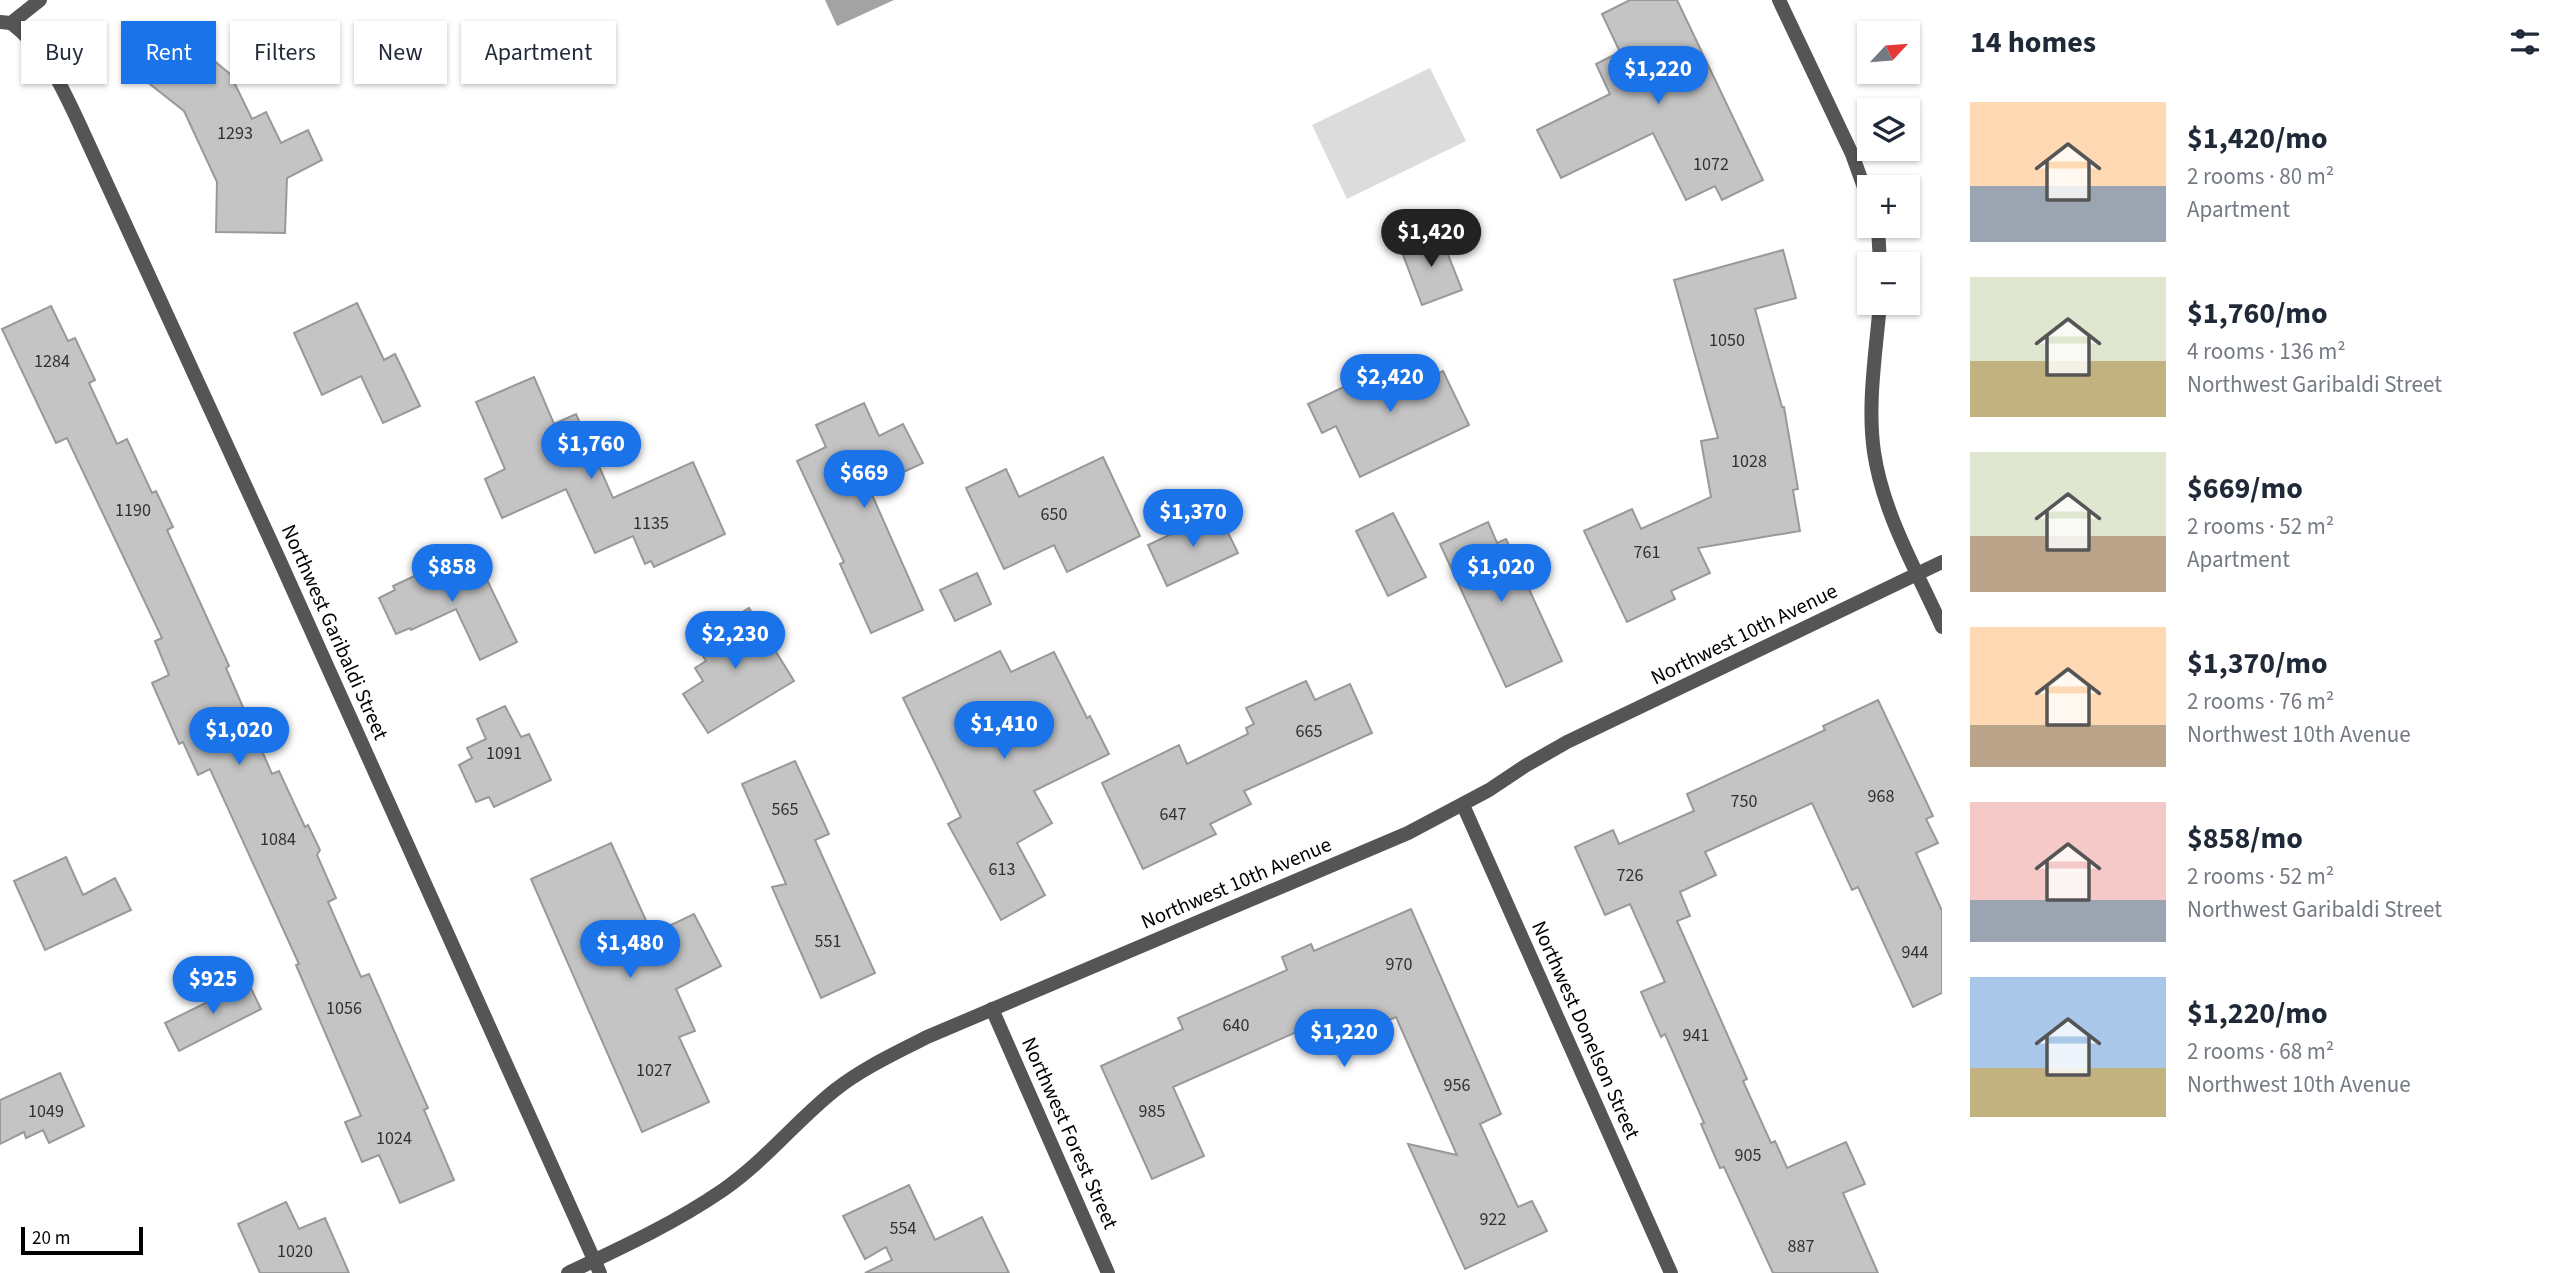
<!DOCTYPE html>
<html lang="en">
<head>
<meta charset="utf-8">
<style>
	body { margin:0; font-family:"Source Sans 3",sans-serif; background:#f2f2f3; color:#1f2937; height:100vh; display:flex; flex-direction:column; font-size:26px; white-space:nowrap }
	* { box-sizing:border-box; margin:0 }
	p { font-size:23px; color:#747a83 }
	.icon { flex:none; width:38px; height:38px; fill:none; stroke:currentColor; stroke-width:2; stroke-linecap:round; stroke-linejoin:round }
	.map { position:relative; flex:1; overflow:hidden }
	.drawer { display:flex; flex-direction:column; background:#fff; width:630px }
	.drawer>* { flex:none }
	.guide { position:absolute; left:21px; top:21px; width:665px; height:63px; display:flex; gap:14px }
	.needle { width:46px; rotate:64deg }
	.tools { position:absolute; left:1857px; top:21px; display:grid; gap:14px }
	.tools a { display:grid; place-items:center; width:63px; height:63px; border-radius:0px; background:#fff; box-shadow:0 2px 5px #0004; font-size:35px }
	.scale { position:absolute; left:21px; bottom:18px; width:122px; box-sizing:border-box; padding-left:7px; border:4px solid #000; border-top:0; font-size:19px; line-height:24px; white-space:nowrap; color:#000; -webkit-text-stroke:5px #fff; paint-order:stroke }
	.price { position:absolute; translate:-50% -60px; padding:0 16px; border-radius:24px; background:#1a73e8; color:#fff; font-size:23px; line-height:46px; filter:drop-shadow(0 2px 4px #0008) }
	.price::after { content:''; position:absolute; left:50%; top:42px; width:21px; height:16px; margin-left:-10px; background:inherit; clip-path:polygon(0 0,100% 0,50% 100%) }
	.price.active { background:#222; color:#fff }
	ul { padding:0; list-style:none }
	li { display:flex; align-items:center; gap:21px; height:175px; padding:0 28px }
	li span { display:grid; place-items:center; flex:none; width:196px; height:140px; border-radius:0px; color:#555 }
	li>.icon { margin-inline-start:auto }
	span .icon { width:84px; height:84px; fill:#fffc; stroke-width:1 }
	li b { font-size:30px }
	h2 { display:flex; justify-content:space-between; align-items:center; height:84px; padding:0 28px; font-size:30px }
	.pill { padding:0 24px; border-radius:0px; background:#fff; box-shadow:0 2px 5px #0004; font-size:24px; line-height:63px }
	.pill.active { background:#1a73e8; color:#fff }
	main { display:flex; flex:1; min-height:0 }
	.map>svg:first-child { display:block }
</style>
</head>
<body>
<main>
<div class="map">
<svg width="1942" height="1273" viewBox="0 0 1942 1273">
	<rect width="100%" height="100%" fill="#fff"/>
	<polygon fill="#dcdcdc" points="1430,68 1466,141 1347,199 1312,125"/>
	<polygon fill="#a3a3a3" points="825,0 894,0 837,26"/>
	<g fill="#c4c4c4" stroke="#999" stroke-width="2">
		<polygon points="1630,0 1677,0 1763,180 1722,200 1715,186 1686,200 1653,133 1561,178 1537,130 1610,94 1596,64 1620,52 1602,14"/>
		<polygon points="182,34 230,74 252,119 266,112 281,143 308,130 322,160 287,178 285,233 216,232 217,182 184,111 146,81"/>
		<polygon points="1439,232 1462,290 1422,305 1400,247"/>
		<polygon points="1783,250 1796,298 1755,309 1782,407 1784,407 1798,489 1793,490 1800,531 1698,548 1710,573 1671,591 1675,599 1627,622 1584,531 1632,509 1641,529 1711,497 1701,441 1718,438 1674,280"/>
		<polygon points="357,303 384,360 395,354 420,406 383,423 361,376 322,395 294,333"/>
		<polygon points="51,306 68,341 75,338 95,380 89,383 117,444 127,439 152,493 156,491 173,527 167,530 229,666 226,668 272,774 279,771 305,827 308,825 320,850 317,855 336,898 328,902 361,977 369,974 428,1108 424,1110 454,1180 400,1203 379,1155 362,1162 345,1122 361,1116 296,965 299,964 210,769 198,775 183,742 179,744 152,683 169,675 155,641 162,638 67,438 56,443 2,329"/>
		<polygon points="1411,355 1423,380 1443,371 1469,425 1360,477 1336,426 1322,433 1308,404"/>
		<polygon points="534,377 554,424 576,414 613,498 693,462 725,534 654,567 651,561 645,564 633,536 595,553 566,489 502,518 485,479 505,469 476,402"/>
		<polygon points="864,403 879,436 903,424 923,463 869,488 923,610 871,633 840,564 844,562 797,461 826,447 816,425"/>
		<polygon points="1103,457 1140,536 1067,572 1054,545 1004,569 966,488 1006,469 1019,497"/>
		<polygon points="1218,512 1238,553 1167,586 1148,545"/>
		<polygon points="1393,513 1426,577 1388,596 1356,531"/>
		<polygon points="1488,522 1497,543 1506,539 1562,661 1506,687 1440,544"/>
		<polygon points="474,553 517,642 480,660 456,609 411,630 410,628 396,634 379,598 395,590 393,586 440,564 441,568"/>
		<polygon points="977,573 991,604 955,621 940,590"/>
		<polygon points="749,608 794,681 708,733 683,694 703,681 695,668 706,661 694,642"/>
		<polygon points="1000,651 1011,672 1054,652 1087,718 1090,716 1109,754 1034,791 1052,823 1017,843 1045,895 1001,920 948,824 961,817 903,698"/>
		<polygon points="1306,681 1315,700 1350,684 1372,733 1244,791 1251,804 1210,824 1216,834 1143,869 1102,783 1179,745 1187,764 1248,734 1246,728 1254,724 1246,708"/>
		<polygon points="1878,700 1933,816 1926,819 1938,843 1916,853 1942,911 1942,993 1913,1007 1858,887 1852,890 1812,803 1705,852 1716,875 1680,892 1690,916 1677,921 1747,1079 1743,1081 1771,1143 1775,1141 1787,1168 1846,1142 1865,1184 1843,1193 1878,1273 1773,1273 1724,1167 1720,1168 1701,1124 1704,1123 1665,1034 1661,1037 1641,992 1665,982 1630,904 1605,915 1575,847 1613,830 1619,844 1694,811 1687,794 1825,730 1823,726"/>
		<polygon points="505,706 521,737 529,734 551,780 494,807 489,797 476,802 459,765 472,758 467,748 486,739 477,719"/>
		<polygon points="795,761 829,834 815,840 875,973 821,998 772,887 786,884 742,784"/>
		<polygon points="611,843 652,934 694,914 721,966 676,989 695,1031 679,1037 709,1102 642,1132 531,879"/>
		<polygon points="66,857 83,895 115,878 131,910 45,950 14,881"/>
		<polygon points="1411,909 1501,1114 1480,1124 1518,1207 1532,1201 1547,1231 1465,1269 1408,1144 1457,1155 1396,1017 1323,1049 1312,1025 1173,1087 1204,1156 1152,1179 1101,1066 1183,1029 1178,1018 1287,970 1282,957 1311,944 1314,951"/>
		<polygon points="248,982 261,1009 179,1051 165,1023"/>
		<polygon points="60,1073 84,1126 49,1143 43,1130 26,1138 24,1132 0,1144 0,1100"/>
		<polygon points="909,1185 935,1240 982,1217 1009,1273 865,1273 892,1260 886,1247 865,1259 843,1216"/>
		<polygon points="286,1202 299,1229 325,1218 349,1273 260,1273 238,1224"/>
	</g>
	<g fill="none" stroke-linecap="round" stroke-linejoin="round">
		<g stroke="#555" stroke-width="14">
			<polyline points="1779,0 1852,154 1869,201"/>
			<polyline points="0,22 11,23 40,0"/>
			<path d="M11,23C45,49 60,83 78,121L279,559L600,1273"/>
			<polyline points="1878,226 1880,264"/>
			<path d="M1880,303C1876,352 1867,404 1874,452C1883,514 1917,571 1942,627"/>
			<polyline points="1463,805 1671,1273"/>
			<polyline points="992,1009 1108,1273"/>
			<path d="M568,1273C621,1248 675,1223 723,1190C765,1161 796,1121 835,1090C863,1068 896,1053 927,1037L1408,833L1489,790L1525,766L1567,742L1942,562"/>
		</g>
	</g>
	<g text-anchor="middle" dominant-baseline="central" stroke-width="7" stroke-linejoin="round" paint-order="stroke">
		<g font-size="18" fill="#313131">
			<text x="235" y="133">1293</text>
			<text x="1711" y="164">1072</text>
			<text x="1727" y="340">1050</text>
			<text x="52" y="361">1284</text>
			<text x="1749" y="461">1028</text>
			<text x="133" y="510">1190</text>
			<text x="1054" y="514">650</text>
			<text x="651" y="523">1135</text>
			<text x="1647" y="552">761</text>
			<text x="1309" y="731">665</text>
			<text x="504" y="753">1091</text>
			<text x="1881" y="796">968</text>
			<text x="1744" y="801">750</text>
			<text x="785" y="809">565</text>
			<text x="1173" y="814">647</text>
			<text x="278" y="839">1084</text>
			<text x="1002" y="869">613</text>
			<text x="1630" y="875">726</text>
			<text x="828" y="941">551</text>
			<text x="1915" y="952">944</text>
			<text x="1399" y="964">970</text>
			<text x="344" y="1008">1056</text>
			<text x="1236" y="1025">640</text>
			<text x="1696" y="1035">941</text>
			<text x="654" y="1070">1027</text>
			<text x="1457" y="1085">956</text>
			<text x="46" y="1111">1049</text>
			<text x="1152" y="1111">985</text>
			<text x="394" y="1138">1024</text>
			<text x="1748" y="1155">905</text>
			<text x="1493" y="1219">922</text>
			<text x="903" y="1228">554</text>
			<text x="1801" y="1246">887</text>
			<text x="295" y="1251">1020</text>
		</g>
		<g font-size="21" fill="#000" stroke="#fff">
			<text transform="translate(335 632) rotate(66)">Northwest Garibaldi Street</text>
			<text transform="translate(1744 634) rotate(-26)">Northwest 10th Avenue</text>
			<text transform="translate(1236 883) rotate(-23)">Northwest 10th Avenue</text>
			<text transform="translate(1586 1030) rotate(66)">Northwest Donelson Street</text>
			<text transform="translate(1070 1133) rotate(66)">Northwest Forest Street</text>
		</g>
	</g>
</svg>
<div class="tools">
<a><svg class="needle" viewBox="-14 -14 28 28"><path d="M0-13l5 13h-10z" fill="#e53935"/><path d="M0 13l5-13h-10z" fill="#747a83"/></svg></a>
<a><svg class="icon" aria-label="layers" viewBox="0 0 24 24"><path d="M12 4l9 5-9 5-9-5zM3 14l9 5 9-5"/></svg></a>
<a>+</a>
<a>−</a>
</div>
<div class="scale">20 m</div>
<b class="price" style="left:1658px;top:106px">$1,220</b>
<b class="price active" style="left:1431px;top:269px">$1,420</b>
<b class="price" style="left:1390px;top:414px">$2,420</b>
<b class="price" style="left:591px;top:481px">$1,760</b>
<b class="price" style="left:864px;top:510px">$669</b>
<b class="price" style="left:1193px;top:549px">$1,370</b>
<b class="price" style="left:452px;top:604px">$858</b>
<b class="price" style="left:1501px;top:604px">$1,020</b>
<b class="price" style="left:735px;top:671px">$2,230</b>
<b class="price" style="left:1004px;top:761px">$1,410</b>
<b class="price" style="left:239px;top:767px">$1,020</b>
<b class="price" style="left:630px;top:980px">$1,480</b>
<b class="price" style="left:213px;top:1016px">$925</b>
<b class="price" style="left:1344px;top:1069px">$1,220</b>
<div class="guide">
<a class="pill">Buy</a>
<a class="pill active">Rent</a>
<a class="pill">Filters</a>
<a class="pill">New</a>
<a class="pill">Apartment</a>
</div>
</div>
<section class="drawer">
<h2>14 homes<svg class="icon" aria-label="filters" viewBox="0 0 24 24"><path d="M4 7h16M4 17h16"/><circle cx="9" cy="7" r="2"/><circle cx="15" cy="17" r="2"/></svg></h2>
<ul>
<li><span style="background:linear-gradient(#ffd9b3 60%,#9aa5b1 0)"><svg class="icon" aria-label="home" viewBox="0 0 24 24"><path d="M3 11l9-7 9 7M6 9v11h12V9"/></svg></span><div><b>$1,420/mo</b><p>2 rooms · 80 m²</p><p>Apartment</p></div></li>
<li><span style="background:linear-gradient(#dfe7d0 60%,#c2b280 0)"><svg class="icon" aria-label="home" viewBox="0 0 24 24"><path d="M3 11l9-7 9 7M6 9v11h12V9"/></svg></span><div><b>$1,760/mo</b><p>4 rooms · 136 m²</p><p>Northwest Garibaldi Street</p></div></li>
<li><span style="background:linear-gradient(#dfe7d0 60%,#b9a48a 0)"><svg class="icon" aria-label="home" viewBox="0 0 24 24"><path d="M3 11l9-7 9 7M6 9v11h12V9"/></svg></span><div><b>$669/mo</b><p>2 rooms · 52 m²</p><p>Apartment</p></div></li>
<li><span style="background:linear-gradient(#ffd9b3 70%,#b9a48a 0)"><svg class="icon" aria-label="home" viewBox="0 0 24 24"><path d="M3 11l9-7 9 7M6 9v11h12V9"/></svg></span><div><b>$1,370/mo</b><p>2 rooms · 76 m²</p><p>Northwest 10th Avenue</p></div></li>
<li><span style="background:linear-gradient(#f6c9c9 70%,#9aa5b1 0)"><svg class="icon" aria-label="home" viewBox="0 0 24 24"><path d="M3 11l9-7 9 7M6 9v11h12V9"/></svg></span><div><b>$858/mo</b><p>2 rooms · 52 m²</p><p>Northwest Garibaldi Street</p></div></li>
<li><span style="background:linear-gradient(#a9c7e8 65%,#c2b280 0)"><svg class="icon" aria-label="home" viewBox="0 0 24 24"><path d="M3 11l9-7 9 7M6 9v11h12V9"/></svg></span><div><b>$1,220/mo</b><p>2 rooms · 68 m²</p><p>Northwest 10th Avenue</p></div></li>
</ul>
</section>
</main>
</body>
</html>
